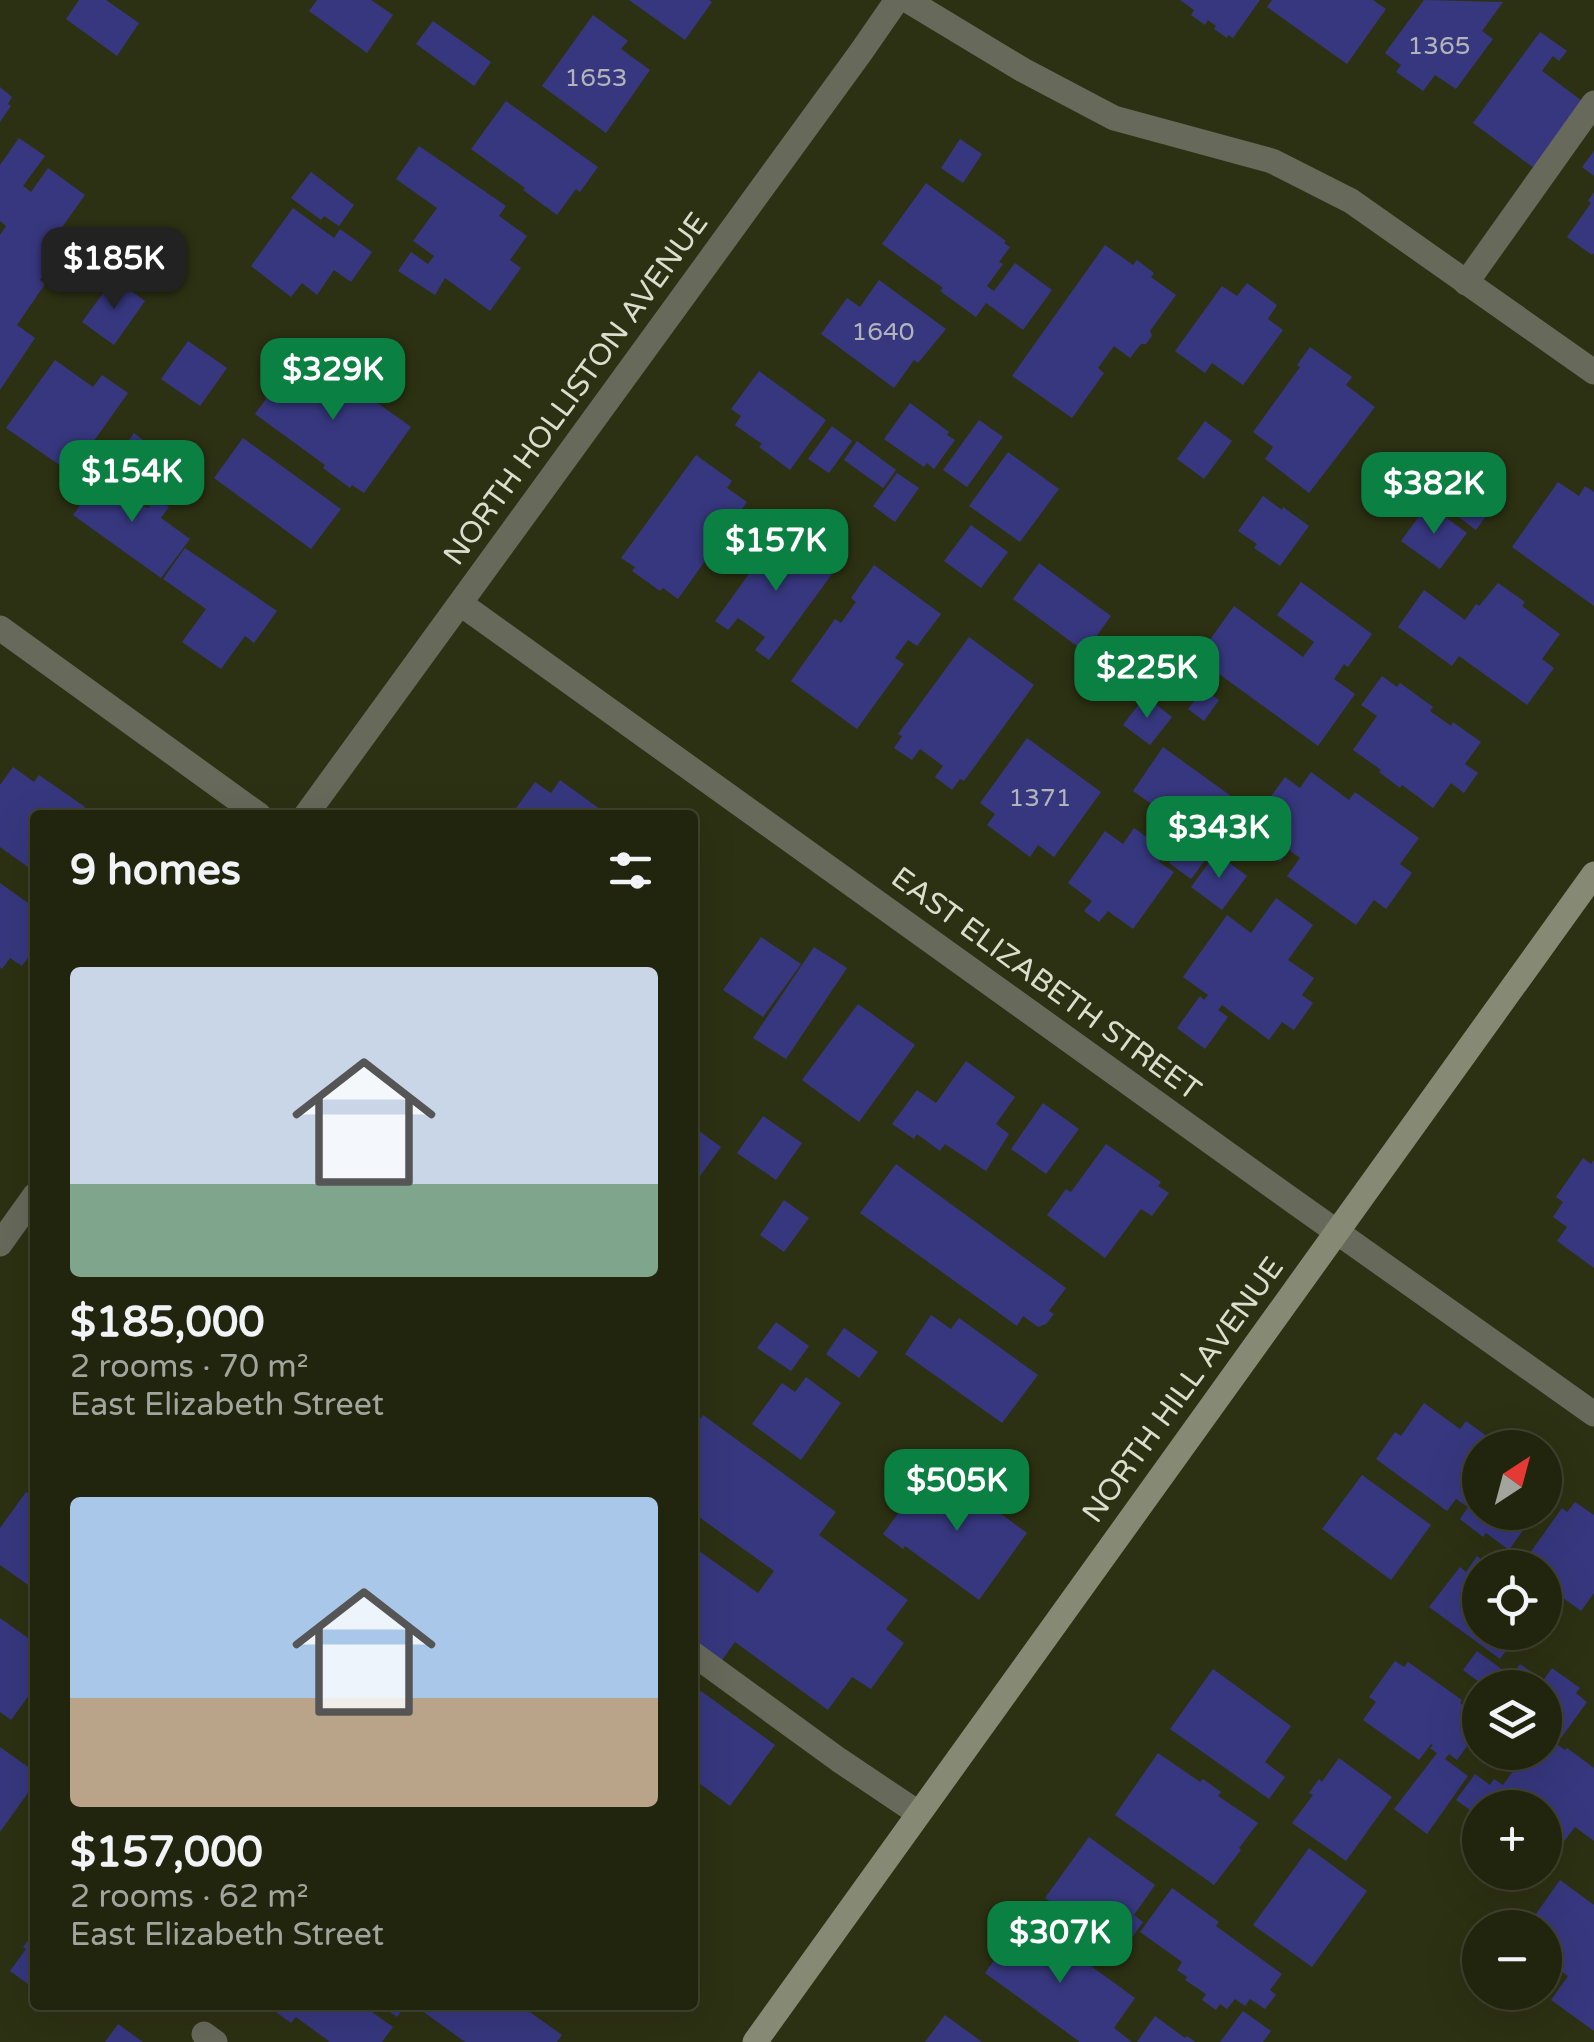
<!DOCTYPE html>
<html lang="en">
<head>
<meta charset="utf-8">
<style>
	body { margin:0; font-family:"Varela Round",sans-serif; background:#2e311c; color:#f1f3f6; height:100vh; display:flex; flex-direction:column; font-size:38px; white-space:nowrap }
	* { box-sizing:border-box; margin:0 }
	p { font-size:32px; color:#a2a59e }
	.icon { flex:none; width:55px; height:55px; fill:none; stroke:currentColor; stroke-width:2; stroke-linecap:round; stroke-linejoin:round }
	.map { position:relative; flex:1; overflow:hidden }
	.side { position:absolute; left:30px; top:810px; width:668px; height:1200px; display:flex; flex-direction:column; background:#22250e; border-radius:10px; box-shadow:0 10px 40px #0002,0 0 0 2px #3f422e }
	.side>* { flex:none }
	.needle { width:65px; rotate:36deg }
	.fabs { position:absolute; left:1462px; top:1430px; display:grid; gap:20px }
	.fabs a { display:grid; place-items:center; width:100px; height:100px; border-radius:50%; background:#22250e; box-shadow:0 10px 40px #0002,0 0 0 2px #3f422e; font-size:50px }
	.price { position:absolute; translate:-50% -85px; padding:0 22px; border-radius:20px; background:#0b8043; color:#fff; font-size:32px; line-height:65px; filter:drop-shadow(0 2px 5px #0008) }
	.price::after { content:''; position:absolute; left:50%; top:60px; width:30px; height:22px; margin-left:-15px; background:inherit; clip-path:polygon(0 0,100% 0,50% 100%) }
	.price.active { background:#222; color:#fff }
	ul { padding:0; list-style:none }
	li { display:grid; align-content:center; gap:20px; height:530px; padding:0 40px }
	li span { display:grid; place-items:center; height:310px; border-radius:10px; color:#555 }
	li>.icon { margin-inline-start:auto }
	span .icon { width:180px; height:180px; fill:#fffc; stroke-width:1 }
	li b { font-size:42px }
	h2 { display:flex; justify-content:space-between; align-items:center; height:120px; padding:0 40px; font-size:42px }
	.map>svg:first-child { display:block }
</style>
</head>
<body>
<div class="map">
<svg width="1594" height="2042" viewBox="0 0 1594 2042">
	<rect width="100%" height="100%" fill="#2d3113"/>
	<g fill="#37377f">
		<polygon points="79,0 106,0 139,23 117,56 66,19"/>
		<polygon points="317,0 371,0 393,15 367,53 309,11"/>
		<polygon points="629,0 709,0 712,2 685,40"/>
		<polygon points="1180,0 1260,0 1233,38 1228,35 1227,38 1214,29 1216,26 1208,20 1205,25 1191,15 1194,10"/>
		<polygon points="1272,0 1373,0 1386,9 1347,64 1267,7"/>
		<polygon points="1424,0 1503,2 1482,31 1493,39 1456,89 1435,75 1423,91 1396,72 1401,65 1385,53"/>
		<polygon points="593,15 628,41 621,49 650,70 606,133 542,86"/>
		<polygon points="433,21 491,62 474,86 416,44"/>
		<polygon points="1540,32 1567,51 1559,61 1553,56 1542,71 1586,104 1538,171 1473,123"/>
		<polygon points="0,87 12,97 8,104 11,106 0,122"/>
		<polygon points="506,101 598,167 580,192 576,189 557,215 523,190 525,188 471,149"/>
		<polygon points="19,138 45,156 23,186 31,192 48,168 85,195 48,247 58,254 40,280 45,284 17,325 35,338 0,390 0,235 6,226 0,221 0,165"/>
		<polygon points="960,139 982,154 963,183 941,168"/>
		<polygon points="419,146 506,206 499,216 527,236 510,260 521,268 490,311 445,278 435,295 398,271 411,252 428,264 434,256 413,241 437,208 396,179"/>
		<polygon points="1594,151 1594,176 1582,167"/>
		<polygon points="311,172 354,205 339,226 324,216 321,220 291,198"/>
		<polygon points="926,183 1006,241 1004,243 1010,247 999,262 1003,264 987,286 994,291 1015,263 1052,290 1023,330 986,303 976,317 940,291 943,288 882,244"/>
		<polygon points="1594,192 1594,253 1592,255 1567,237 1591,203 1588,201"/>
		<polygon points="293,208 334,238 340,229 372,252 351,282 334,270 317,295 302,283 291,297 251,266"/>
		<polygon points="1105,245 1133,265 1137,260 1154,273 1151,277 1176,295 1150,331 1152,336 1146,344 1141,344 1130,358 1114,346 1098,368 1104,373 1072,418 1012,376"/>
		<polygon points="134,255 155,258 150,281 130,277"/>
		<polygon points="114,278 145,301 114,345 82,322"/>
		<polygon points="879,280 946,329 918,363 914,360 894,388 821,334 847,298 860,307"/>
		<polygon points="1247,283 1277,305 1268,319 1283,330 1243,385 1212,363 1205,373 1175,351 1222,286 1237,296"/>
		<polygon points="188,341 227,368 200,406 161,379"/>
		<polygon points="1310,347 1352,377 1346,385 1375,407 1309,493 1265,459 1273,447 1253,432 1300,367 1297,365"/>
		<polygon points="300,353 369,402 372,399 411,427 364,493 352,485 350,488 323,468 325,465 255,414"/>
		<polygon points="55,360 93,387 102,375 128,393 71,473 6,428"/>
		<polygon points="759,371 826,420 790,470 759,447 762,444 735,425 741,416 731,409"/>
		<polygon points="910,403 949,432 947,435 955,440 934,469 927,463 924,467 884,439"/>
		<polygon points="979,420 1003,437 967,487 943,470"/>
		<polygon points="1205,421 1232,441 1204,479 1177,459"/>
		<polygon points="832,426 852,441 829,473 808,459"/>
		<polygon points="134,433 159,453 134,488 108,469"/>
		<polygon points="243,438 341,509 311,549 214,478"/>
		<polygon points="857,441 896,470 883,488 844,460"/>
		<polygon points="1008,452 1059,489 1020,542 969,506"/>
		<polygon points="696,455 732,481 727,488 747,502 678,599 663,588 660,591 632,571 635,567 621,558"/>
		<polygon points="1468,461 1506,488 1476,530 1438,502"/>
		<polygon points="103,472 140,498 137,502 148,508 155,498 169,507 161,518 190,539 161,578 73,515"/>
		<polygon points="897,473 919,488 895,522 873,506"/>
		<polygon points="1558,482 1579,496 1585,486 1594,492 1594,606 1512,547"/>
		<polygon points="1263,496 1282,510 1283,507 1309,526 1280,566 1254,548 1257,544 1238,531"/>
		<polygon points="1428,504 1467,533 1440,569 1401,541"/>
		<polygon points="971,525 1008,552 981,588 944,561"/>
		<polygon points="777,535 832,574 769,660 755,650 765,637 738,618 728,630 715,621"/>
		<polygon points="185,548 277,611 254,643 245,636 221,669 182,642 206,609 163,579"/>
		<polygon points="1039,563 1111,616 1085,652 1013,599"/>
		<polygon points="874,565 941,614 917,646 908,640 895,658 904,664 857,729 791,681 835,619 841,623 856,602 851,598"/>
		<polygon points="1301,582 1372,634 1348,667 1344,664 1334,679 1355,694 1318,746 1197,658 1234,606 1303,657 1314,642 1277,615"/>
		<polygon points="1498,583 1525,602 1522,606 1560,634 1542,659 1554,668 1527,705 1459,656 1452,666 1398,627 1424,590 1465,620 1476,604 1479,606"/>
		<polygon points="969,637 1034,685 964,781 960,779 952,790 935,777 943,766 920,749 912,760 894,748 902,736 898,734"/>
		<polygon points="1382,676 1397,687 1400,683 1433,707 1430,711 1451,726 1453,722 1481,742 1465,764 1478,773 1464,793 1451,783 1433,808 1402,785 1400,788 1379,772 1381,770 1353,750 1377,716 1361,705"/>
		<polygon points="1203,689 1219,700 1204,721 1188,709"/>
		<polygon points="1145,696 1172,717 1150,745 1123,725"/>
		<polygon points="1027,738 1101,792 1054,857 1038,845 1030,857 987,825 995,814 980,803"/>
		<polygon points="1163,747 1242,804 1212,847 1133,791"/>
		<polygon points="13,767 34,782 39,775 85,807 80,815 35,815 35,872 0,847 0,785"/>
		<polygon points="1311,772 1349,800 1355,792 1419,838 1400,864 1412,873 1386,909 1374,900 1356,925 1287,876 1300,858 1289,850 1280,862 1251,840 1260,828 1255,825 1259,819 1256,817 1285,777 1300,788"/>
		<polygon points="560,780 608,815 511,815 535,782 551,793"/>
		<polygon points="1134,828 1166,851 1159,862 1174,872 1133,929 1108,911 1099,922 1084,911 1092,901 1068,883 1105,831 1123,844"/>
		<polygon points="1190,835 1212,851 1191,879 1169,863"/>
		<polygon points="1216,853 1247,876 1222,910 1191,887"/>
		<polygon points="0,883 35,908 35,948 22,966 10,958 2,969 0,967"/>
		<polygon points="1276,898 1313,925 1288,960 1314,978 1302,995 1313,1003 1294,1030 1282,1022 1269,1040 1222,1005 1218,1010 1228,1017 1205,1049 1177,1028 1200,996 1204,1000 1208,995 1183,977 1227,915 1251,933"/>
		<polygon points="761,937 801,964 763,1017 723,990"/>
		<polygon points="814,947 847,968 786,1059 753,1038"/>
		<polygon points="858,1004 915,1045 859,1122 802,1080"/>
		<polygon points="966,1061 1015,1097 996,1124 1009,1134 986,1171 945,1144 940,1151 917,1134 914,1139 892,1124 917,1090 936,1103"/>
		<polygon points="1043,1103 1079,1129 1046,1174 1011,1149"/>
		<polygon points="763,1116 802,1143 776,1180 737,1153"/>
		<polygon points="692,1126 721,1147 692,1187"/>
		<polygon points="1106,1144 1161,1182 1158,1186 1169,1193 1152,1216 1141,1209 1105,1258 1047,1215 1066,1189 1071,1192"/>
		<polygon points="1583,1158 1591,1164 1594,1160 1594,1268 1557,1241 1567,1227 1553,1217 1563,1202 1556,1197"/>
		<polygon points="896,1164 1066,1288 1049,1311 1054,1314 1046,1324 1038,1327 1023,1316 1017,1326 860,1213"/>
		<polygon points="784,1200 809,1218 784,1252 760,1235"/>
		<polygon points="931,1315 951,1329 959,1318 1038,1375 1002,1423 905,1354"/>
		<polygon points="776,1322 809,1346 791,1371 757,1348"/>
		<polygon points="844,1328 878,1352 859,1378 826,1354"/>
		<polygon points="806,1377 841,1403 801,1460 752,1424 782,1383 795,1392"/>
		<polygon points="1424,1403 1460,1429 1466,1421 1492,1440 1487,1448 1480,1448 1480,1457 1474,1465 1480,1469 1480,1512 1523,1512 1531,1519 1509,1550 1486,1533 1483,1537 1460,1519 1468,1507 1456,1499 1447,1511 1376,1459 1395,1432 1401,1436"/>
		<polygon points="703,1415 836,1512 819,1535 908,1600 886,1629 904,1643 871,1689 852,1677 828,1710 735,1642 717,1667 692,1649 692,1546 758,1593 774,1571 692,1512 692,1430"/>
		<polygon points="940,1469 1027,1533 979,1600 905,1546 903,1549 883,1534 911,1496 917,1501"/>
		<polygon points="1362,1475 1431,1525 1391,1580 1322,1529"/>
		<polygon points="26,1492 35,1499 35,1590 0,1565 0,1528"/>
		<polygon points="1575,1502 1594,1515 1594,1593 1581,1611 1555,1592 1560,1585 1545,1574 1545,1568 1536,1568 1525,1560 1562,1508 1567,1512"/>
		<polygon points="1477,1556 1492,1568 1480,1568 1480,1632 1536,1632 1528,1644 1517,1636 1500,1659 1429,1607 1460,1567 1466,1572"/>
		<polygon points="0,1618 35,1643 35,1687 11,1720 0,1712"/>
		<polygon points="1477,1651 1511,1676 1520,1664 1541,1678 1534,1688 1487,1688 1463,1670"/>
		<polygon points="1395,1661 1404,1667 1408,1662 1462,1700 1460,1703 1480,1717 1480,1728 1457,1760 1449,1754 1445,1759 1468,1776 1427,1834 1394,1809 1437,1753 1430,1748 1433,1745 1431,1744 1419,1760 1363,1720 1376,1702 1369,1697"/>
		<polygon points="1552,1668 1580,1688 1576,1693 1587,1702 1561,1738 1545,1726 1545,1688 1538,1688"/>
		<polygon points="1213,1669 1291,1726 1265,1762 1285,1777 1269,1799 1170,1729"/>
		<polygon points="701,1691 775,1745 730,1806 692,1778 692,1702"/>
		<polygon points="1545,1736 1565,1750 1567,1748 1594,1768 1594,1841 1575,1827 1562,1844 1545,1832 1545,1808 1512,1808 1508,1804 1506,1808 1480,1808 1480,1817 1456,1800 1475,1774 1490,1785 1494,1779 1503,1785 1524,1756 1519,1752 1545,1752"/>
		<polygon points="0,1747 35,1772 35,1783 0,1832"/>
		<polygon points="1158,1753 1200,1782 1203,1779 1221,1792 1218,1796 1258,1823 1239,1848 1241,1850 1214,1885 1115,1815"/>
		<polygon points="1339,1758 1392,1797 1346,1861 1292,1823 1313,1795 1309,1793 1319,1779 1322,1782"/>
		<polygon points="1089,1837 1155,1885 1134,1915 1143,1922 1121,1953 1045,1898"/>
		<polygon points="1309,1848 1367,1891 1312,1967 1253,1925"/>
		<polygon points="1560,1880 1594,1905 1594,2031 1551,2000 1568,1976 1545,1960 1545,1928 1526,1928"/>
		<polygon points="1172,1888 1219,1922 1216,1926 1282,1974 1270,1990 1276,1995 1265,2009 1250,1999 1245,2006 1235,1999 1227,2009 1220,2004 1216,2010 1202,2000 1206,1994 1185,1980 1187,1977 1177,1970 1182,1962 1140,1932"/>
		<polygon points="1016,1919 1032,1931 1036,1926 1135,1998 1114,2028 1132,2042 1080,2042 985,1973 1008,1941 1003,1938"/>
		<polygon points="35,1931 35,1989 10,1971 26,1949 23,1947"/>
		<polygon points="266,2005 362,2005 393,2027 382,2042 330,2042 296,2017 291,2023"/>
		<polygon points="380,2005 406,2005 397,2017"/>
		<polygon points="414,2005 520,2005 562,2035 557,2042 465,2042"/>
		<polygon points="1243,2011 1271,2031 1263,2042 1220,2042"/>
		<polygon points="945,2015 982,2042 925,2042"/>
		<polygon points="1155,2016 1185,2038 1187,2036 1195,2042 1137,2042"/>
		<polygon points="118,2024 143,2042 105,2042"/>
	</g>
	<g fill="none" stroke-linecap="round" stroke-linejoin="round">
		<g stroke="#67695b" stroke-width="25">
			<polyline points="1466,283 1594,103"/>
			<polyline points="692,1653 839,1760 918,1813"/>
			<polyline points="204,2034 215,2042"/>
		</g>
		<g stroke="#67695b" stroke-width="25">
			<polyline points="907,0 1023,70 1114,118 1272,161 1351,201 1594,372"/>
			<polyline points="461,604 1296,1203 1594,1414"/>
			<polyline points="0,628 259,815"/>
			<polyline points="306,815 861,52 897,0"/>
			<polyline points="0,1244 35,1195"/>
		</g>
		<polyline stroke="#868a74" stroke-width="25" points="755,2042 1594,874"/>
	</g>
	<g text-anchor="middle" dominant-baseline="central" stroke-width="8" stroke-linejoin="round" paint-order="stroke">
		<g font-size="25" fill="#b2b4b9">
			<text x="1439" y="46">1365</text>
			<text x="596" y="78">1653</text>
			<text x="883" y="332">1640</text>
			<text x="1040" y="798">1371</text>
		</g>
		<g font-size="30" fill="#dbdecc" stroke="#2d3113">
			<text transform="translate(576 389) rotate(-54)">NORTH HOLLISTON AVENUE</text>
			<text transform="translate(1046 984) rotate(36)">EAST ELIZABETH STREET</text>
			<text transform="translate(1183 1390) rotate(-54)">NORTH HILL AVENUE</text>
		</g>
	</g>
</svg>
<div class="fabs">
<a><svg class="needle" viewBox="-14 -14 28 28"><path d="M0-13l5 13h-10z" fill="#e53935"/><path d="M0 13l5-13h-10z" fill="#a2a59e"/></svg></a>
<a><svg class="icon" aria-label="locate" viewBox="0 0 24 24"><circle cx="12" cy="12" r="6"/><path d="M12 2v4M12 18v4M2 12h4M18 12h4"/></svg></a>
<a><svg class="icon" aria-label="layers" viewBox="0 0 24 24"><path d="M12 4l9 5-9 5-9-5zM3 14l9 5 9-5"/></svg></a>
<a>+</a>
<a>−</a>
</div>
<b class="price active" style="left:114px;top:312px">$185K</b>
<b class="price" style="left:333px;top:423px">$329K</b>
<b class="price" style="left:132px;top:525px">$154K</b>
<b class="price" style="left:1434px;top:537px">$382K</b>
<b class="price" style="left:776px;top:594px">$157K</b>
<b class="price" style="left:1147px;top:721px">$225K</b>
<b class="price" style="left:1219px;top:881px">$343K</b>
<b class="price" style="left:957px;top:1534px">$505K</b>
<b class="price" style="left:1060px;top:1986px">$307K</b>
<section class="side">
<h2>9 homes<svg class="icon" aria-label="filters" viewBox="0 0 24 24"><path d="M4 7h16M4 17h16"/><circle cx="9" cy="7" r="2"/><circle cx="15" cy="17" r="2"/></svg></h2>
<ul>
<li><span style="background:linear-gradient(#c9d6e8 70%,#7fa58c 0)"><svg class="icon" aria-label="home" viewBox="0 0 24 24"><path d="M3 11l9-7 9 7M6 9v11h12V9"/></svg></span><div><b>$185,000</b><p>2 rooms · 70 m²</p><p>East Elizabeth Street</p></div></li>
<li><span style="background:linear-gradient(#a9c7e8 65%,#b9a48a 0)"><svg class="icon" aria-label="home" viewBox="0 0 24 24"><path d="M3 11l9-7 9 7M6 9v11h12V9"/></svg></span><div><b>$157,000</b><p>2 rooms · 62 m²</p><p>East Elizabeth Street</p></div></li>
</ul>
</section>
</div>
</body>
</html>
